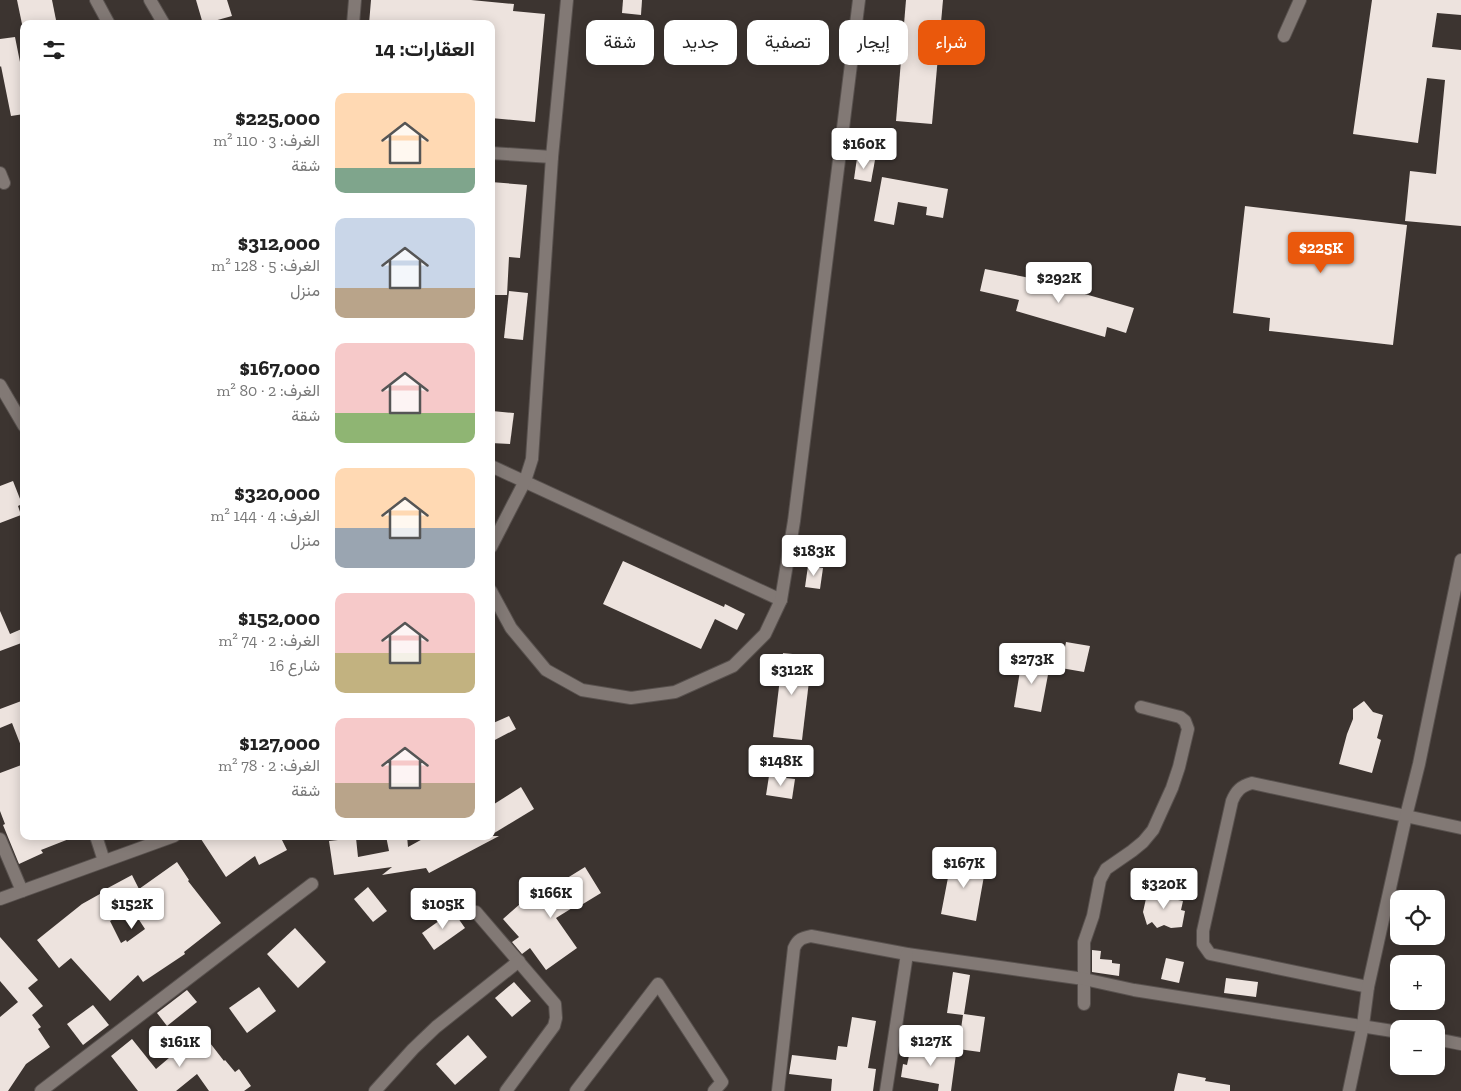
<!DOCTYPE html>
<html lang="ar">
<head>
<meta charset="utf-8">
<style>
	body { margin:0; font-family:"Zilla Slab",Vazirmatn,serif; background:#f6f6f6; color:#222; direction:rtl; height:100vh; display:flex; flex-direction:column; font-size:19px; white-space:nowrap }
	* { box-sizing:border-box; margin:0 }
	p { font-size:16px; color:#767676 }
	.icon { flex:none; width:28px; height:28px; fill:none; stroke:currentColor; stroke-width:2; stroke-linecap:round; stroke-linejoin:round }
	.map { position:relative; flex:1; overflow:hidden; direction:ltr }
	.drawer { position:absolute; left:20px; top:20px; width:475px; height:820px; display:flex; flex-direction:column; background:#fff; border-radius:10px; box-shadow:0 2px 12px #0003; direction:rtl }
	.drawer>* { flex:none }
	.banner { position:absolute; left:510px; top:20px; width:475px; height:45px; direction:rtl; display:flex; gap:10px }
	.controls { position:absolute; left:1390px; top:890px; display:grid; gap:10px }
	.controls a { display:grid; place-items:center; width:55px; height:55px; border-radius:10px; background:#fff; box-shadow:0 2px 12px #0003; font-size:25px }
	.price { position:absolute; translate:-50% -42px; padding:0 11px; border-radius:5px; background:#fff; color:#222; font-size:16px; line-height:32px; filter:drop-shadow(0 1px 2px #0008) }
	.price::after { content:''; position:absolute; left:50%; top:30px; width:15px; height:11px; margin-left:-8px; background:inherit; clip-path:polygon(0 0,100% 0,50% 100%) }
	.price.selected { background:#ea580c; color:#fff }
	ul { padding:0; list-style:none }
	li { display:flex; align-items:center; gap:15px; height:125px; padding:0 20px }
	li span { display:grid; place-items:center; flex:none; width:140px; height:100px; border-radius:10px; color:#555 }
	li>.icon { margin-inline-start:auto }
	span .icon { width:60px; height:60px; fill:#fffc; stroke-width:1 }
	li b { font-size:21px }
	h2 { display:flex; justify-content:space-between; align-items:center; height:60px; padding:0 20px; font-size:21px }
	.pill { padding:0 18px; border-radius:10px; background:#fff; box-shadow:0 2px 12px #0003; font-size:18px; line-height:45px }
	.pill.selected { background:#ea580c; color:#fff }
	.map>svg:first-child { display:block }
</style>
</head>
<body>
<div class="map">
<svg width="1461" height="1091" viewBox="0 0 1461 1091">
	<rect width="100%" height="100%" fill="#3c3430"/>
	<g fill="#ede3de" fill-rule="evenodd">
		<polygon points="17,0 52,0 56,20 37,24 22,24"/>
		<polygon points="196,0 227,0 232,16 203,24"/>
		<polygon points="371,0 471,0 514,4 513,11 545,14 535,122 491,118 491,24 369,24"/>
		<polygon points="623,0 642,0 641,15 622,13"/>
		<polygon points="906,0 943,0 932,124 896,121"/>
		<polygon points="1372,0 1461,0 1461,15 1437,13 1432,47 1461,50 1461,226 1405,221 1410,171 1436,174 1445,80 1427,78 1418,143 1353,134"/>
		<polygon points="15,37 24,82 24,114 11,116 1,66 0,67 0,39"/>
		<polygon points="857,158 875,160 871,182 854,179"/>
		<polygon points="882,177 948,189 943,218 926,215 927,207 898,202 894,225 874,221"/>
		<polygon points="491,182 527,185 520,258 509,257 507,295 491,295"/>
		<polygon points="1245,206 1407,225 1393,345 1269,331 1270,318 1233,313"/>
		<polygon points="985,269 1025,277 1134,308 1126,333 1107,327 1105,337 1016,311 1019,300 980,291"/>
		<polygon points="509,291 528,293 523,340 504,338"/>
		<polygon points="492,411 514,413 510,444 491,443"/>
		<polygon points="13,481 22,504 18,506 21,515 0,523 0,486"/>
		<polygon points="623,561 724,607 725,604 745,614 737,630 715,619 701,649 603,604"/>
		<polygon points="808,566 823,568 820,589 805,587"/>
		<polygon points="0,611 10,634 24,628 24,642 0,651"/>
		<polygon points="1066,642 1090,646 1084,672 1061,668"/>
		<polygon points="783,653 812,656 802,740 773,737"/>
		<polygon points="1022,659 1050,664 1041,712 1014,707"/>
		<polygon points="24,700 24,751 23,751 12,723 0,728 0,709"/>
		<polygon points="1364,701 1373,712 1383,715 1377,738 1381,740 1372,773 1339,764 1347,734 1353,719 1353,709"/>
		<polygon points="509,716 516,729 491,742 491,724"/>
		<polygon points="24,764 24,836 74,837 41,850 43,853 19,864 3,825 5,824 0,811 0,773"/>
		<polygon points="769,776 795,779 792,799 766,795"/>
		<polygon points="521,787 534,809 491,835 491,806"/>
		<polygon points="199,836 280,836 287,850 259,865 255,856 226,877"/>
		<polygon points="386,836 407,836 408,847 428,836 499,836 429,873 426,868 382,875 392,867 334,875 329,841 356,838 358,857 389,851"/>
		<polygon points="970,856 987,859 976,921 941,914 951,862 968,865"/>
		<path d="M177,862L189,880L188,881L221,923L184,952L185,954L143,982L138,975L110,1001L71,958L59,968L37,940L82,904L107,890L106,889L132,875L139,889ZM132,909L145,929L127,942L126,940L121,943L110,921Z"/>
		<polygon points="585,867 601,893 578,907 577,905 556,918 577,948 546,970 530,948 522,954 512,942 519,937 503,919 520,904 522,906"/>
		<polygon points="368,887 387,911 373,922 354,899"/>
		<polygon points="1157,890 1174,893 1173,899 1183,901 1181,910 1185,911 1182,927 1171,928 1164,925 1157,928 1152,922 1147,925 1143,912 1147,894 1157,895"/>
		<polygon points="453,911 465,928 434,950 422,933"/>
		<polygon points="295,928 326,962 298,988 267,954"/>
		<polygon points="0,937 38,980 28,988 43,1006 32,1015 41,1027 38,1029 50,1047 26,1064 8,1091 0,1091 0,1017 18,1002 0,981"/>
		<polygon points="1092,950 1101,951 1100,959 1112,960 1112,963 1120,964 1119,976 1092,972"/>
		<polygon points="1166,958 1184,962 1179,983 1161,979"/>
		<polygon points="953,972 970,975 964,1014 985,1017 980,1052 958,1049 963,1015 947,1013"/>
		<polygon points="1226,978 1258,982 1256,997 1224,993"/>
		<polygon points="514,982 531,1001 512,1017 495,998"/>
		<polygon points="259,987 276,1011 247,1033 229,1008"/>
		<polygon points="187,990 197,1002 167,1026 157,1013"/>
		<polygon points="93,1005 109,1025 83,1045 67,1024"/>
		<polygon points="852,1017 876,1021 868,1068 876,1069 873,1091 831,1091 832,1079 789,1074 792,1055 836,1060 838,1046 847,1047"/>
		<polygon points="200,1030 224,1061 225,1060 235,1072 239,1069 251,1086 244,1091 209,1091 197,1074 176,1091 138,1091 111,1056 132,1039 156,1069 176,1052 174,1050"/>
		<polygon points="468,1035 487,1057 455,1085 436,1064"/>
		<polygon points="911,1046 956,1054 951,1091 938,1091 939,1084 901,1077 903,1064 907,1065"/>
		<polygon points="1178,1073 1206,1078 1205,1081 1230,1085 1230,1091 1174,1091"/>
	</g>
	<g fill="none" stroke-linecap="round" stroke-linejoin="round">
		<g stroke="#58514e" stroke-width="14">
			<g id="minor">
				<polyline points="96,0 109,24"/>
				<polyline points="150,0 164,24"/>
				<polyline points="353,24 355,0"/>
				<polyline points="1284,36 1300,0"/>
				<polyline points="491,153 552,157"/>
				<polyline points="0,173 4,183"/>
				<polyline points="0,385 24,426"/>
				<polyline points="491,466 781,600"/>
				<polyline points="491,547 525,481 532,459 552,157 567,0"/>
				<polyline points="491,591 511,628 546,670 582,690 631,698 675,692 733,666 765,634 781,600 794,521 859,0"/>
				<polyline points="96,836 104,861"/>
				<polyline points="0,839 22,891"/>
				<polyline points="0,899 174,836"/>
				<polyline points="476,912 555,1004 556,1018 554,1026 506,1091"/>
				<path d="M1368,987L1210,954L1203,944V931L1232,801C1236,791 1241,786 1252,783L1461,828"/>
				<polyline points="1084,1004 1084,942 1093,916 1100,880 1106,869 1132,851 1143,842 1153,830 1172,788 1179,767 1188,729 1185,721 1180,717 1141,707"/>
				<polyline points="1436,1039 1461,1044"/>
				<polyline points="41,1091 312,884"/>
				<polyline points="375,1091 413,1049 436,1027 519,961"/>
				<polyline points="576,1091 658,984 722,1082 714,1091"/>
				<path d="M778,1091L794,948C798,939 802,938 811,936L907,954L1084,979L1134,990L1399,1032"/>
				<polyline points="886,1091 907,954"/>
				<polyline points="1349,1091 1363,1025 1368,987 1406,816 1419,764 1461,560"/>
			</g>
		</g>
		<use href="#minor" stroke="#827975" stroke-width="12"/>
	</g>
</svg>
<div class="controls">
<a><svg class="icon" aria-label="locate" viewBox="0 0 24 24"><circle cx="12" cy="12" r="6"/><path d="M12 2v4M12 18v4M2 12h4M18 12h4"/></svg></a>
<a>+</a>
<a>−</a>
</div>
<b class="price" style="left:864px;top:170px">$160K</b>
<b class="price selected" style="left:1321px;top:274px">$225K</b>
<b class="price" style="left:1059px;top:304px">$292K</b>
<b class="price" style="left:814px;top:577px">$183K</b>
<b class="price" style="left:1032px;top:685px">$273K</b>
<b class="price" style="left:792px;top:696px">$312K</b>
<b class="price" style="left:781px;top:787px">$148K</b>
<b class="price" style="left:964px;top:889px">$167K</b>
<b class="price" style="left:1164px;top:910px">$320K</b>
<b class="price" style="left:551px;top:919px">$166K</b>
<b class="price" style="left:132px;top:930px">$152K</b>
<b class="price" style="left:443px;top:930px">$105K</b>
<b class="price" style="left:931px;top:1067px">$127K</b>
<b class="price" style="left:180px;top:1068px">$161K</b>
<div class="banner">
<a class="pill selected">شراء</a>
<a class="pill">إيجار</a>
<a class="pill">تصفية</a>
<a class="pill">جديد</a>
<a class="pill">شقة</a>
</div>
<section class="drawer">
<h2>العقارات: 14<svg class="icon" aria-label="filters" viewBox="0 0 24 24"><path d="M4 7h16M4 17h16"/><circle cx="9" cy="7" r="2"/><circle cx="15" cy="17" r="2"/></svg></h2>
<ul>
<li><span style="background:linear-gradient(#ffd9b3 75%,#7fa58c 0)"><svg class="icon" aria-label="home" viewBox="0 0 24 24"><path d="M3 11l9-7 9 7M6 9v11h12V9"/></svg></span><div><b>$225,000</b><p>الغرف: 3 · 110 m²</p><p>شقة</p></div></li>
<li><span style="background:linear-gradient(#c9d6e8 70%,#b9a48a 0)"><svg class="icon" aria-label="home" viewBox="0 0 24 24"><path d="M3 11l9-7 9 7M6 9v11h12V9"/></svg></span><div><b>$312,000</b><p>الغرف: 5 · 128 m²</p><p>منزل</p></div></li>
<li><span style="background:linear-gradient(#f6c9c9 70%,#8fb573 0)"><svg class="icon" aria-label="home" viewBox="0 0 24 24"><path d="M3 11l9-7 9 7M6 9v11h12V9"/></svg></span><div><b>$167,000</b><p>الغرف: 2 · 80 m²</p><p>شقة</p></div></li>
<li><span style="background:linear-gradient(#ffd9b3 60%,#9aa5b1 0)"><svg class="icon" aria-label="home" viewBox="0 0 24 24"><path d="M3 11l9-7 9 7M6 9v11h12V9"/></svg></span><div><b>$320,000</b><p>الغرف: 4 · 144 m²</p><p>منزل</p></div></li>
<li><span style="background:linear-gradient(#f6c9c9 60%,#c2b280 0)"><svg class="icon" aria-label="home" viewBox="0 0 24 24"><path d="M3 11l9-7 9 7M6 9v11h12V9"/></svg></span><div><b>$152,000</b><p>الغرف: 2 · 74 m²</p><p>شارع 16</p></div></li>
<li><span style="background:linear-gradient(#f6c9c9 65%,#b9a48a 0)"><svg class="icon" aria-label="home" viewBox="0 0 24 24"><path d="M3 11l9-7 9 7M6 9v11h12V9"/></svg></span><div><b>$127,000</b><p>الغرف: 2 · 78 m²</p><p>شقة</p></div></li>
</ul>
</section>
</div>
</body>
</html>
